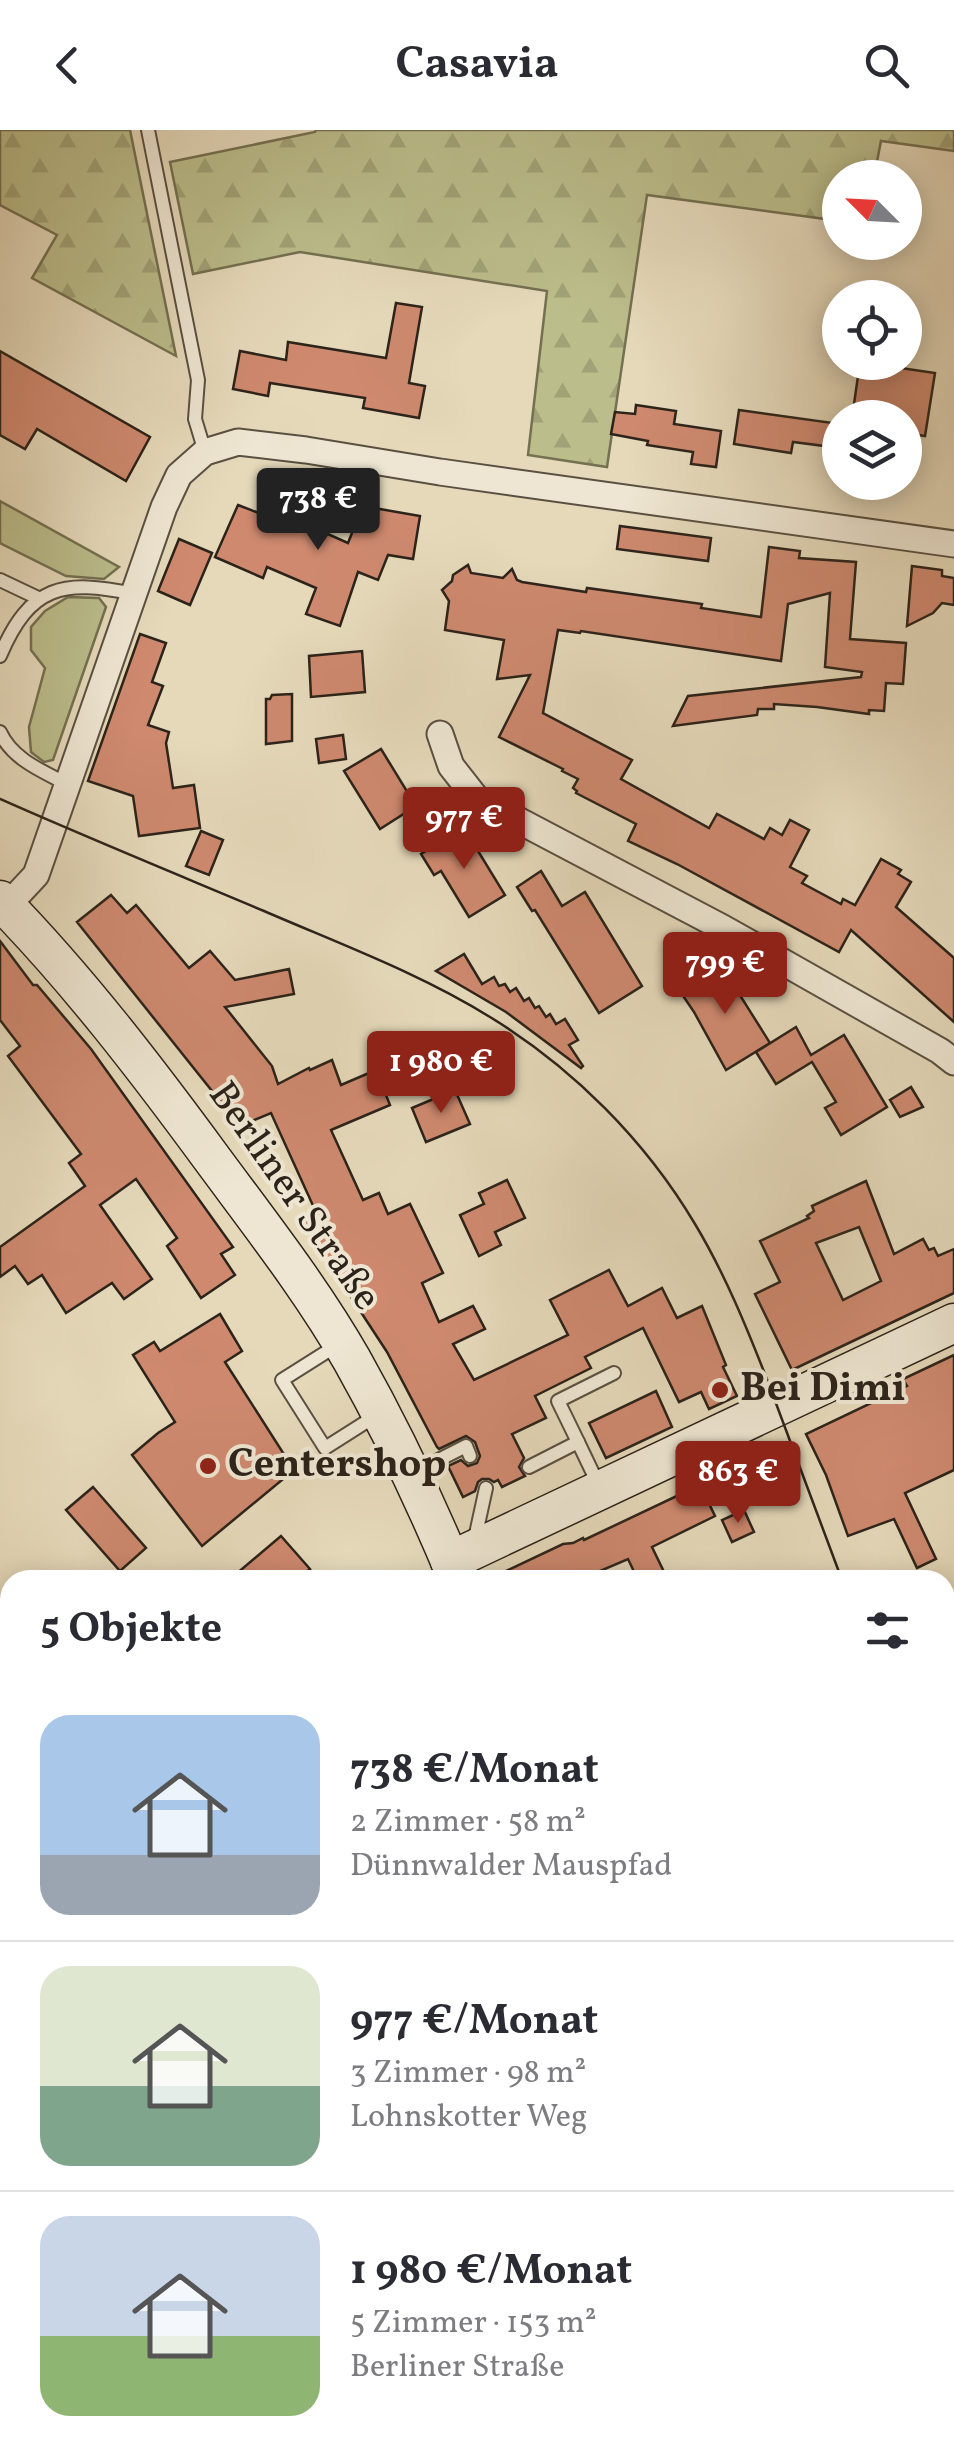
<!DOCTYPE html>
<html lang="de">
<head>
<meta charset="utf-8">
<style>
	body { margin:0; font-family:Vollkorn,serif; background:#f2f2f3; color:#2b2b33; height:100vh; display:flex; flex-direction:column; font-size:38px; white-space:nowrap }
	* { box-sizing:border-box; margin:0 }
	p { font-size:32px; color:#7c7c81 }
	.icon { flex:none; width:55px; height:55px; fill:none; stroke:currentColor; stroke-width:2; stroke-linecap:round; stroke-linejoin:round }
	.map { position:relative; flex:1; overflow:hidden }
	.panel { position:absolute; left:0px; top:1440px; width:955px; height:890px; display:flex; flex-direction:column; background:#fff; border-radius:30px 30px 0 0; box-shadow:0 5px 25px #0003 }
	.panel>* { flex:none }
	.needle { width:65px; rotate:294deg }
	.buttons { position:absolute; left:822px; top:30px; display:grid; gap:20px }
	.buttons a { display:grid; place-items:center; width:100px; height:100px; border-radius:50%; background:#fff; box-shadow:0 5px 25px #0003; font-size:50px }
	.price { position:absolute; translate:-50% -85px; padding:0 22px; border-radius:10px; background:#8f2418; color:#fff; font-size:32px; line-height:65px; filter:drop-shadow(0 2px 5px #0008) }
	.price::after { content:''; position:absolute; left:50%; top:60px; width:30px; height:22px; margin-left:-15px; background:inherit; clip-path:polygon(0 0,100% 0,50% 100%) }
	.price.on { background:#222; color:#fff }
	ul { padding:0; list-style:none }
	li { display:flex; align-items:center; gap:30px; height:250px; padding:0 40px }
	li+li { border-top:2px solid #e1e1e2 }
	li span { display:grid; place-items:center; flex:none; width:280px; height:200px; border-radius:30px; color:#555 }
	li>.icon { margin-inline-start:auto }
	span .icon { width:120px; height:120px; fill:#fffc; stroke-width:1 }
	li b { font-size:42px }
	h2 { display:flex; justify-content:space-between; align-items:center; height:120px; padding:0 40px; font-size:42px }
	header { display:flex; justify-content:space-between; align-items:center; height:130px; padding:0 40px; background:#fff; font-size:45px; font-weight:700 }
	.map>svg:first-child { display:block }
</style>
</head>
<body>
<header><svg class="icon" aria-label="back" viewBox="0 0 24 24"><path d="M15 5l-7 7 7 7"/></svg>Casavia<svg class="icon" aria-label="search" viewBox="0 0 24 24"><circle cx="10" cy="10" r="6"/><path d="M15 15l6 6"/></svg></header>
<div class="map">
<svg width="954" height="2330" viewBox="0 0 954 2330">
	<defs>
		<pattern id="forest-firs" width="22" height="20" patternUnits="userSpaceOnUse" patternTransform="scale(2.5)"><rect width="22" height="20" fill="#bbbd8b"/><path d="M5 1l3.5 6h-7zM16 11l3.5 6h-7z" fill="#a1a277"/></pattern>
	</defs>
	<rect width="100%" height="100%" fill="#e5d9ba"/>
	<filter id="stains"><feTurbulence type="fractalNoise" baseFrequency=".002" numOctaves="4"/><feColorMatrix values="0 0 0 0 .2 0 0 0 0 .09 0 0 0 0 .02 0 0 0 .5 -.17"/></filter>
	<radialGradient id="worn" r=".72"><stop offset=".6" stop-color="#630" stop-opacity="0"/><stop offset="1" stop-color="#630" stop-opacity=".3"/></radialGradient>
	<g fill="#bbbd8b" stroke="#747052" stroke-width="2.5">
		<polygon points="0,371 119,437 104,449 66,446 0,413"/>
		<polygon points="68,467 99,468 106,477 53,630 44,632 31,622 29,597 45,538 31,520 31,497 45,481"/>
	</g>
	<g fill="url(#forest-firs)" stroke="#747052" stroke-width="2.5">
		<polygon points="0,0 130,0 176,226 32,148 57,105 0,75"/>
		<polygon points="316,0 954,0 954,21 881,11 874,47 840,48 840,91 647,65 607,337 528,325 547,161 300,122 193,144 170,32 315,2"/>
		<polygon points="0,1562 10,1574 10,1928 0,1937"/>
	</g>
	<g fill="#ce896f" stroke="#2c231a" stroke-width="2.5" fill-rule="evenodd">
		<polygon points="396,173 422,177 409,253 425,256 419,288 363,278 365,268 270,253 268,266 233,259 240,221 286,230 288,212 386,228"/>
		<polygon points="0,221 150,307 126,351 37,299 25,319 0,305"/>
		<polygon points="860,232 935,243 925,306 905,303 905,288 852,288"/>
		<polygon points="636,275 676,281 674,294 721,301 716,337 691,334 693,322 647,315 648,311 611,304 615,282 635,284"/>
		<polygon points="739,280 840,294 840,318 793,312 791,323 734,314"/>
		<polygon points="238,375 269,387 273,378 306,392 305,394 348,413 356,393 370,399 374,378 420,386 413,429 388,425 378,450 358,442 340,496 306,484 316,458 267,437 263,448 215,427"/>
		<polygon points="620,396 711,408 708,431 617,419"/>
		<polygon points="179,409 212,423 190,475 158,461"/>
		<polygon points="769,417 800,421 799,428 856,432 850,509 906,513 903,554 886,553 884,581 869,580 869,584 817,577 774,574 774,579 758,579 757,585 673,596 688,566 861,547 862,542 825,537 830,463 788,474 781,531 581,501 580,503 558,500 543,583 632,630 621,649 709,698 717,684 764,709 770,698 782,705 790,690 809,700 790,737 807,746 802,753 841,774 843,769 855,775 881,729 901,740 898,744 911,752 896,777 954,828 954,892 851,800 839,822 677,734 628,711 636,694 576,663 577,661 573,658 578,649 562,641 563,639 499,607 530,545 497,549 504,510 445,500 449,471 442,460 452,451 453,445 468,435 471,443 503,448 512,439 517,450 522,452 586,462 587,458 702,474 701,478 761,487"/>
		<polygon points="912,436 942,440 942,446 954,448 954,475 942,473 933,483 907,496"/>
		<polygon points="140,504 166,513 152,552 163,556 148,595 169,602 166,613 173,658 194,655 200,698 139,706 133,666 88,651"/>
		<polygon points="362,521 365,562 311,567 309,526"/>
		<polygon points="292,564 292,611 266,614 266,569 270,569 272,565"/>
		<polygon points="343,605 346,629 319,633 316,609"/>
		<polygon points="381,619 416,676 380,699 344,641"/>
		<polygon points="464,698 505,765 469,787 441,741 434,745 421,724"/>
		<polygon points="201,701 223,710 209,745 186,736"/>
		<polygon points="541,741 562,776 585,762 642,856 599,883 535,780 532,781 517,757"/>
		<polygon points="111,765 127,783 136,775 189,838 210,821 235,850 289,839 294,864 225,877 272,936 278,954 309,938 310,940 332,930 341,955 376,940 390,975 331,1000 363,1070 379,1063 388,1084 410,1074 443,1143 422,1153 439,1192 473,1176 485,1199 453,1214 474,1250 568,1205 550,1170 609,1140 628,1176 662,1158 677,1188 702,1176 726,1235 723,1237 737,1266 709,1279 701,1262 679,1272 643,1198 585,1227 591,1238 535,1266 546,1288 512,1304 524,1328 519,1337 525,1346 502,1357 498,1350 494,1352 489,1349 482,1349 478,1352 475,1361 463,1367 448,1336 461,1330 468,1336 477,1333 480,1326 475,1312 466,1306 439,1319 437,1317 387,1222 300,1089 315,1080 271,983 240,996 77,792"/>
		<polygon points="0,811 33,855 37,855 91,919 233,1117 221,1124 235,1145 201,1168 167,1116 177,1108 136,1049 100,1075 152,1149 124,1169 112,1153 66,1183 42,1145 28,1154 15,1136 0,1147 0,1117 85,1056 69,1033 81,1024 8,926 20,916 0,890"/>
		<polygon points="464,824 482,854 494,847 499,856 505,854 510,862 516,858 524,871 529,868 535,878 539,876 546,887 550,884 556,894 565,889 578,910 569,915 583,936 581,938 506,882 436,841"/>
		<polygon points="721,835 770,913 726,940 694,882 679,860"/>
		<polygon points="796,897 811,925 844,905 887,977 841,1005 825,978 836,972 812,932 776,954 756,922"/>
		<polygon points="911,957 923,977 900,987 890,970"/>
		<polygon points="455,960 470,994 426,1012 412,978"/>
		<polygon points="507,1050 525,1088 495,1102 501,1115 479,1126 460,1085 484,1074 479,1063"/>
		<path d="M866,1051L894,1124L923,1109L929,1120L934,1118L938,1126L954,1119V1163L792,1240L755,1164L780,1152L760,1111L809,1088L807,1086L814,1081L812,1076ZM859,1097L881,1151L843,1170L816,1113Z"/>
		<polygon points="220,1184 242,1221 225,1232 294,1340 202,1416 132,1325 158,1303 175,1292 133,1225 154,1212 160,1221"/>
		<polygon points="954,1225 954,1340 905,1363 936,1429 917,1438 894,1389 848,1406 826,1345 806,1304 907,1256 903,1249"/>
		<polygon points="656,1261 672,1297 606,1328 589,1293"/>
		<polygon points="700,1355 715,1386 652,1417 665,1444 653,1450 638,1450 628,1429 579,1450 487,1450 563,1414 573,1413 583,1408 584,1410"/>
		<polygon points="93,1357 146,1418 120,1441 66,1380"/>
		<polygon points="744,1380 754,1402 732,1412 722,1390"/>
		<polygon points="281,1406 310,1439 297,1450 229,1450"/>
	</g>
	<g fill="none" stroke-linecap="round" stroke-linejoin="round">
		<g stroke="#5a5042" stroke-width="16">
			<g id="service">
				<polyline points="148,0 198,250 195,289 205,322"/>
				<polyline points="0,450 38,468"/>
				<path d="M0,526C30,455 63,449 134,464"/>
				<path d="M0,602C12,629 42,641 67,654"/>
				<polyline points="339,1214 282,1250 325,1318 377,1285"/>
				<polyline points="578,1312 558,1271 614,1243"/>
				<polyline points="529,1337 578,1312 600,1358"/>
				<polyline points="415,1342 466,1316 470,1326"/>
				<polyline points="474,1413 486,1358"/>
				<polyline points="558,2320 564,2330"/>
				<polyline points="627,2330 641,2320"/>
			</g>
		</g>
		<g stroke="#5a5042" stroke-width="29">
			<g id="minor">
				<polyline points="440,604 451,636 476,668 723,798 940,921 954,932"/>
				<polyline points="6,777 36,745 164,377 179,345 205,322 238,312 306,320 440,342 954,414"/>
				<polyline points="945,2256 954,2250"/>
				<polyline points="468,2320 473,2330"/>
				<polyline points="835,2330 850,2320"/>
			</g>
		</g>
		<g stroke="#2c231a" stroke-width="41">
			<g id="secondary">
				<path d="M0,770C78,850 147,940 213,1030C261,1095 312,1160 352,1230C392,1301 427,1375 458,1450"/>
				<polyline points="450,1431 954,1193"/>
				<polyline points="0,1966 10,1957"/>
				<polyline points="785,2320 791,2330"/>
			</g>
		</g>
		<use href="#service" stroke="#eee6d2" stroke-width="12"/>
		<use href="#minor" stroke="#eee6d2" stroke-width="25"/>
		<use href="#secondary" stroke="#eee6d2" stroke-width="38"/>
		<g stroke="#2c231a" stroke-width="2.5">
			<path d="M0,669C88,708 176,744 264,781C340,814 419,843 490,887C573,938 645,1010 695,1094C725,1144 747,1198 768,1252C793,1318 817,1384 842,1450"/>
			<polyline points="945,1727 954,1751"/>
			<polyline points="945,1763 954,1787"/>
		</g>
	</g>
	<g fill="#8f2418" stroke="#eee6d2" stroke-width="4">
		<circle cx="720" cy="1260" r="10"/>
		<circle cx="208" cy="1336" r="10"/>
	</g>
	<g text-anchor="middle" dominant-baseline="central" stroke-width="8" stroke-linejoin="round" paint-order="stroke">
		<g font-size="40" fill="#2c231a" stroke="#eee6d2">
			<text transform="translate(293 1067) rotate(55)">Berliner Straße</text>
		</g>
		<g font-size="40" font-weight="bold" fill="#2c231a" stroke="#eee6d2" text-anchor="start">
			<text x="740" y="1260">Bei Dimi</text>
			<text x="228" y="1336">Centershop</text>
		</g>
	</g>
	<rect width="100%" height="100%" filter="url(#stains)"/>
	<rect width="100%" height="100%" fill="url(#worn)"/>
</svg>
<div class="buttons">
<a><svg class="needle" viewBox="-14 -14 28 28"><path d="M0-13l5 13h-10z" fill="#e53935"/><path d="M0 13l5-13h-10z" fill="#7c7c81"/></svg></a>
<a><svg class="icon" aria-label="locate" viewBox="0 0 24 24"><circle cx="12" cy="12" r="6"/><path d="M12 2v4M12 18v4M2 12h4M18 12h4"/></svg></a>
<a><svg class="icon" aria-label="layers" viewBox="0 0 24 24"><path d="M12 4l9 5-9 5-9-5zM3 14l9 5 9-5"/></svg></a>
</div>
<b class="price on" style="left:318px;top:423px">738 €</b>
<b class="price" style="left:464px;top:742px">977 €</b>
<b class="price" style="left:725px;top:887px">799 €</b>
<b class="price" style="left:441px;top:986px">1 980 €</b>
<b class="price" style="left:738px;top:1396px">863 €</b>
<section class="panel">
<h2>5 Objekte<svg class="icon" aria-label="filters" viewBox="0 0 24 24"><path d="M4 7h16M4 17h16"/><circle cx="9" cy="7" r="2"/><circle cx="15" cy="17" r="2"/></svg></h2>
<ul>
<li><span style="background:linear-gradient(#a9c7e8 70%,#9aa5b1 0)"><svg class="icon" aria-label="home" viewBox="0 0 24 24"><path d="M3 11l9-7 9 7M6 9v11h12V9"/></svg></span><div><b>738 €/Monat</b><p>2 Zimmer · 58 m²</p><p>Dünnwalder Mauspfad</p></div></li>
<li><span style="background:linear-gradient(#dfe7d0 60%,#7fa58c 0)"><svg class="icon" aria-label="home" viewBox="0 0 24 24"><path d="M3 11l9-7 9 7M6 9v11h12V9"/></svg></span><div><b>977 €/Monat</b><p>3 Zimmer · 98 m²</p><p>Lohnskotter Weg</p></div></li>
<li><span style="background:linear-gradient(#c9d6e8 60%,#8fb573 0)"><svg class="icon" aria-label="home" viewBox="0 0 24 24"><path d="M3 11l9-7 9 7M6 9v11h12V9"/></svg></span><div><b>1 980 €/Monat</b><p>5 Zimmer · 153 m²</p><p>Berliner Straße</p></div></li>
</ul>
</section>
</div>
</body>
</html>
